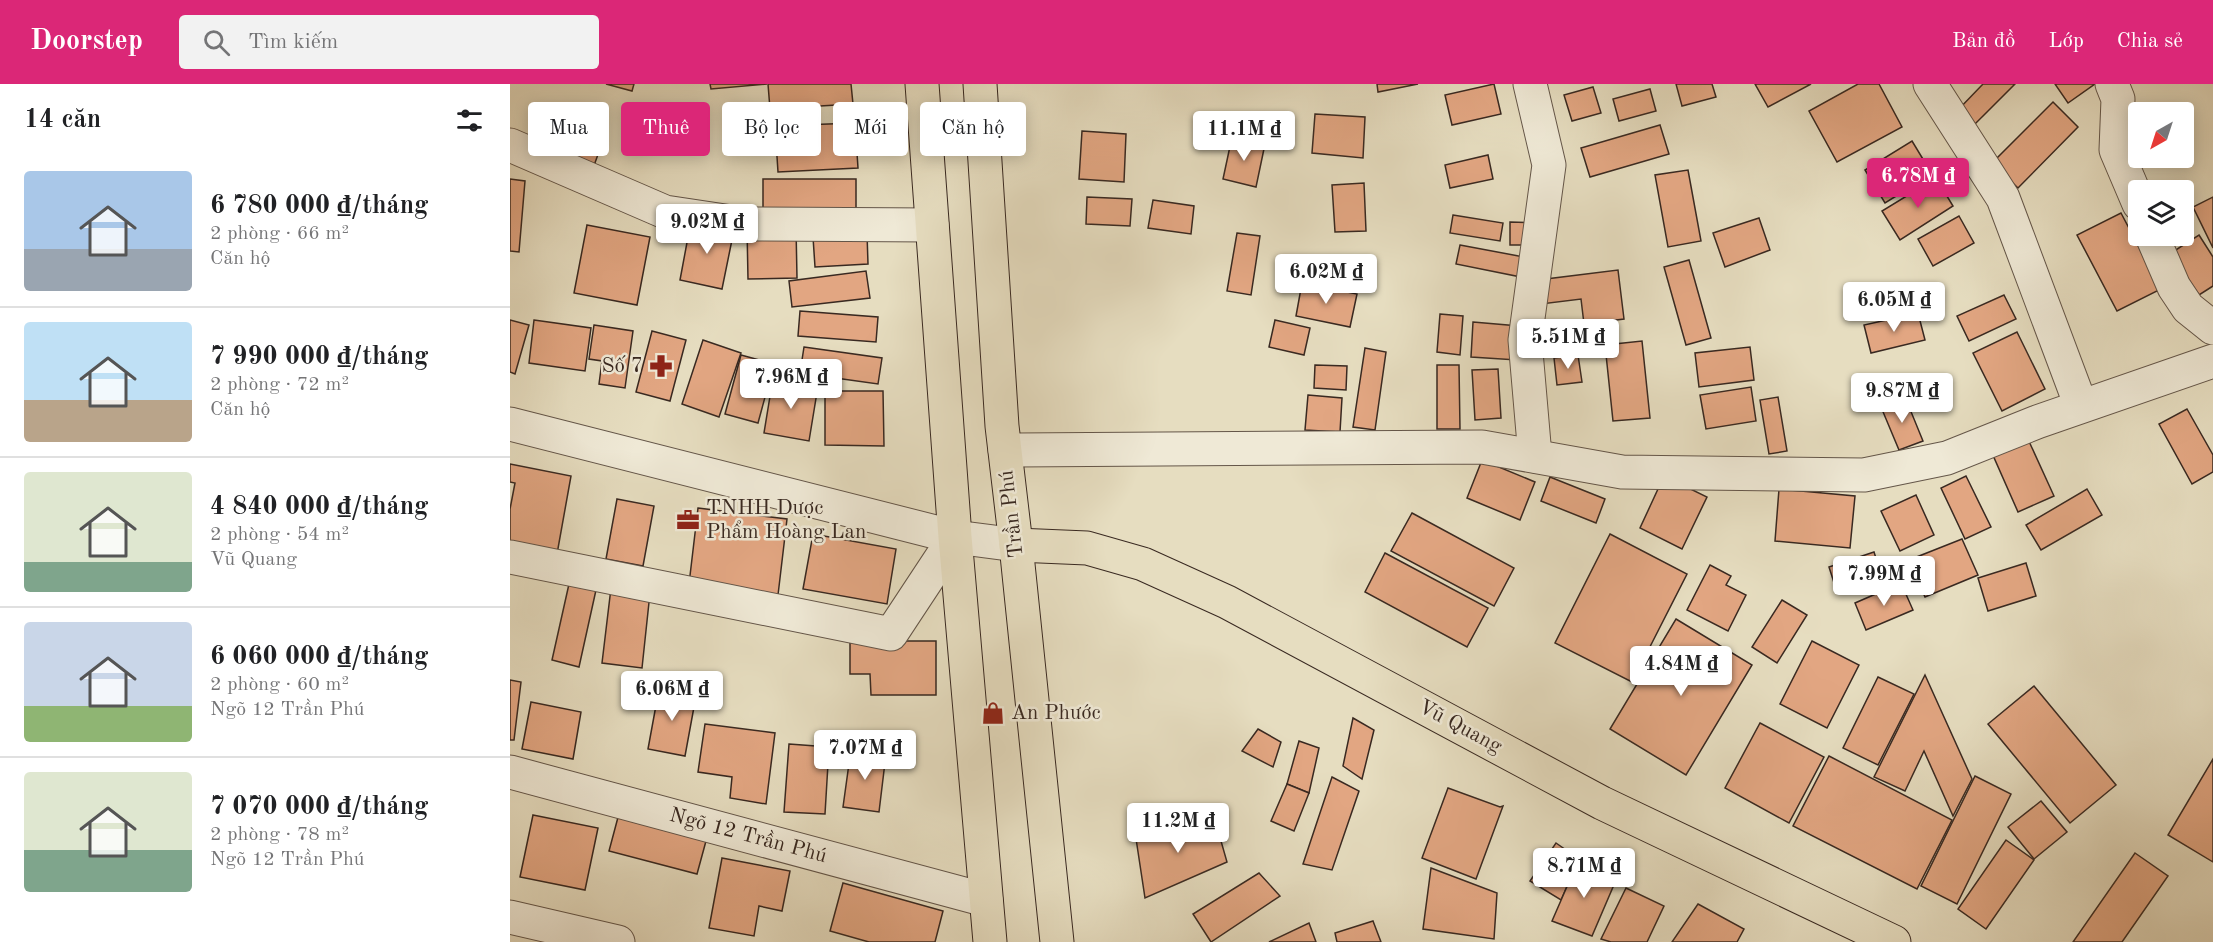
<!DOCTYPE html>
<html lang="vi">
<head>
<meta charset="utf-8">
<style>
	body { margin:0; font-family:"Old Standard TT",serif; background:#f2f2f2; color:#202124; height:100vh; display:flex; flex-direction:column; font-size:22px; white-space:nowrap }
	* { box-sizing:border-box; margin:0 }
	p { font-size:20px; color:#757577 }
	.icon { flex:none; width:33px; height:33px; fill:none; stroke:currentColor; stroke-width:2; stroke-linecap:round; stroke-linejoin:round }
	.map { position:relative; flex:1; overflow:hidden }
	.panel { display:flex; flex-direction:column; background:#fff; width:510px }
	.panel>* { flex:none }
	.hud { position:absolute; left:18px; top:18px; width:570px; height:54px; display:flex; gap:12px }
	.needle { width:39px; rotate:219deg }
	.controls { position:absolute; left:1618px; top:18px; display:grid; gap:12px }
	.controls a { display:grid; place-items:center; width:66px; height:66px; border-radius:6px; background:#fff; box-shadow:0 3px 15px #0003; font-size:30px }
	.price { position:absolute; translate:-50% -51px; padding:0 14px; border-radius:6px; background:#fff; color:#222; font-size:20px; line-height:39px; filter:drop-shadow(0 2px 3px #0008) }
	.price::after { content:''; position:absolute; left:50%; top:36px; width:18px; height:14px; margin-left:-9px; background:inherit; clip-path:polygon(0 0,100% 0,50% 100%) }
	.price.selected { background:#db2777; color:#fff }
	ul { padding:0; list-style:none }
	li { display:flex; align-items:center; gap:18px; height:150px; padding:0 24px }
	li+li { border-top:2px solid #e0e0e0 }
	li span { display:grid; place-items:center; flex:none; width:168px; height:120px; border-radius:6px; color:#555 }
	li>.icon { margin-inline-start:auto }
	span .icon { width:72px; height:72px; fill:#fffc; stroke-width:1 }
	li b { font-size:26px }
	h2 { display:flex; justify-content:space-between; align-items:center; height:72px; padding:0 24px; font-size:26px }
	.chip { padding:0 21px; border-radius:6px; background:#fff; box-shadow:0 3px 15px #0003; font-size:21px; line-height:54px }
	.chip.selected { background:#db2777; color:#fff }
	header { display:flex; align-items:center; gap:36px; box-sizing:border-box; height:84px; padding:0 30px; background:#db2777; color:#fff }
	header strong { font-size:28px }
	nav { display:flex; gap:33px; margin-inline-start:auto; font-size:21px }
	.search { width:420px; height:54px; background:#f2f2f2; display:flex; align-items:center; gap:15px; box-sizing:border-box; padding:0 21px; border-radius:6px; color:#757577; font-size:22px }
	main { display:flex; flex:1; min-height:0 }
	.map>svg:first-child { display:block }
</style>
</head>
<body>
<header>
<strong>Doorstep</strong>
<div class="search"><svg class="icon" aria-label="search" viewBox="0 0 24 24"><circle cx="10" cy="10" r="6"/><path d="M15 15l6 6"/></svg>Tìm kiếm</div>
<nav><a>Bản đồ</a><a>Lớp</a><a>Chia sẻ</a></nav>
</header>
<main>
<section class="panel">
<h2>14 căn<svg class="icon" aria-label="filters" viewBox="0 0 24 24"><path d="M4 7h16M4 17h16"/><circle cx="9" cy="7" r="2"/><circle cx="15" cy="17" r="2"/></svg></h2>
<ul>
<li><span style="background:linear-gradient(#a9c7e8 65%,#9aa5b1 0)"><svg class="icon" aria-label="home" viewBox="0 0 24 24"><path d="M3 11l9-7 9 7M6 9v11h12V9"/></svg></span><div><b>6 780 000 ₫/tháng</b><p>2 phòng · 66 m²</p><p>Căn hộ</p></div></li>
<li><span style="background:linear-gradient(#bfe0f5 65%,#b9a48a 0)"><svg class="icon" aria-label="home" viewBox="0 0 24 24"><path d="M3 11l9-7 9 7M6 9v11h12V9"/></svg></span><div><b>7 990 000 ₫/tháng</b><p>2 phòng · 72 m²</p><p>Căn hộ</p></div></li>
<li><span style="background:linear-gradient(#dfe7d0 75%,#7fa58c 0)"><svg class="icon" aria-label="home" viewBox="0 0 24 24"><path d="M3 11l9-7 9 7M6 9v11h12V9"/></svg></span><div><b>4 840 000 ₫/tháng</b><p>2 phòng · 54 m²</p><p>Vũ Quang</p></div></li>
<li><span style="background:linear-gradient(#c9d6e8 70%,#8fb573 0)"><svg class="icon" aria-label="home" viewBox="0 0 24 24"><path d="M3 11l9-7 9 7M6 9v11h12V9"/></svg></span><div><b>6 060 000 ₫/tháng</b><p>2 phòng · 60 m²</p><p>Ngõ 12 Trần Phú</p></div></li>
<li><span style="background:linear-gradient(#dfe7d0 65%,#7fa58c 0)"><svg class="icon" aria-label="home" viewBox="0 0 24 24"><path d="M3 11l9-7 9 7M6 9v11h12V9"/></svg></span><div><b>7 070 000 ₫/tháng</b><p>2 phòng · 78 m²</p><p>Ngõ 12 Trần Phú</p></div></li>
</ul>
</section>
<div class="map">
<svg width="1703" height="858" viewBox="0 0 1703 858">
	<rect width="100%" height="100%" fill="#e6ddc0"/>
	<filter id="stains"><feTurbulence type="fractalNoise" baseFrequency=".00333" numOctaves="4"/><feColorMatrix values="0 0 0 0 .2 0 0 0 0 .09 0 0 0 0 .02 0 0 0 .5 -.17"/></filter>
	<radialGradient id="worn" r=".72"><stop offset=".6" stop-color="#630" stop-opacity="0"/><stop offset="1" stop-color="#630" stop-opacity=".3"/></radialGradient>
	<g fill="#e2a682" stroke="#392921" stroke-width="1.5">
		<polygon points="96,0 124,0 122,7"/>
		<polygon points="200,0 257,0 201,5"/>
		<polygon points="258,0 341,0 343,20 260,25"/>
		<polygon points="867,0 908,0 868,8"/>
		<polygon points="984,0 991,30 942,41 935,11"/>
		<polygon points="1166,0 1202,0 1206,13 1172,22"/>
		<polygon points="1245,0 1301,0 1258,23"/>
		<polygon points="1348,0 1369,0 1392,43 1327,78 1299,27"/>
		<polygon points="1473,0 1505,0 1462,43 1447,27"/>
		<polygon points="1545,0 1585,0 1558,19"/>
		<polygon points="1083,3 1091,29 1062,37 1054,11"/>
		<polygon points="1140,5 1146,27 1109,37 1103,15"/>
		<polygon points="1543,18 1568,43 1508,104 1482,79"/>
		<polygon points="805,30 855,33 853,74 802,69"/>
		<polygon points="345,39 348,84 268,88 265,42"/>
		<polygon points="1150,41 1159,70 1080,93 1071,64"/>
		<polygon points="67,44 94,54 82,87 55,77"/>
		<polygon points="572,47 616,50 614,98 569,95"/>
		<polygon points="722,53 755,60 746,103 713,95"/>
		<polygon points="1402,57 1422,90 1375,119 1355,86"/>
		<polygon points="978,71 983,95 940,104 935,81"/>
		<polygon points="1178,86 1191,157 1158,163 1145,91"/>
		<polygon points="1426,94 1443,122 1390,156 1372,127"/>
		<polygon points="0,95 15,97 9,168 0,167"/>
		<rect x="253" y="95" width="93" height="40"/>
		<polygon points="854,99 856,147 825,148 822,101"/>
		<polygon points="577,113 622,115 620,142 576,140"/>
		<polygon points="1703,113 1703,164 1683,123"/>
		<polygon points="643,116 684,122 681,150 638,144"/>
		<polygon points="1611,129 1651,205 1607,227 1567,151"/>
		<polygon points="943,131 993,139 990,157 940,149"/>
		<polygon points="1449,132 1464,159 1423,182 1408,155"/>
		<polygon points="1249,134 1260,166 1215,183 1203,149"/>
		<polygon points="181,137 224,146 212,205 170,196"/>
		<polygon points="1000,138 1031,139 1030,161 1000,161"/>
		<polygon points="77,141 140,153 127,221 64,209"/>
		<polygon points="286,143 287,194 238,195 237,144"/>
		<polygon points="357,149 358,180 305,183 303,153"/>
		<polygon points="727,149 750,152 741,211 717,207"/>
		<polygon points="1689,151 1703,173 1703,202 1689,211 1661,169"/>
		<polygon points="950,161 1014,173 1011,193 946,180"/>
		<polygon points="1179,176 1201,254 1176,261 1154,183"/>
		<polygon points="1108,186 1114,235 1074,240 1071,215 1031,220 1028,196"/>
		<polygon points="356,187 360,214 282,223 279,197"/>
		<polygon points="792,199 847,210 840,243 786,232"/>
		<polygon points="1494,211 1506,235 1459,257 1447,232"/>
		<polygon points="290,227 368,233 366,258 288,252"/>
		<polygon points="1408,229 1415,256 1361,269 1354,241"/>
		<polygon points="930,230 953,232 950,271 927,268"/>
		<polygon points="0,236 19,241 5,290 0,288"/>
		<polygon points="24,236 81,244 75,287 19,279"/>
		<polygon points="765,236 800,244 794,271 759,263"/>
		<polygon points="963,238 1009,242 1007,276 961,273"/>
		<polygon points="84,241 123,247 115,304 89,300 92,277 79,275"/>
		<polygon points="142,247 176,256 160,317 126,308"/>
		<polygon points="1507,248 1535,305 1492,327 1463,269"/>
		<polygon points="193,256 231,269 209,333 172,320"/>
		<polygon points="1132,257 1140,334 1103,337 1095,261"/>
		<polygon points="294,263 372,274 368,300 290,289"/>
		<polygon points="1240,263 1244,296 1189,303 1185,269"/>
		<polygon points="855,264 876,268 865,346 843,343"/>
		<polygon points="231,271 264,280 248,339 215,330"/>
		<polygon points="1068,271 1072,298 1047,301 1044,274"/>
		<polygon points="805,281 837,282 836,306 804,304"/>
		<polygon points="927,281 949,281 950,345 927,345"/>
		<polygon points="988,285 991,334 965,336 962,286"/>
		<polygon points="263,294 308,302 299,357 254,349"/>
		<polygon points="1241,303 1246,337 1196,345 1190,311"/>
		<polygon points="315,307 373,307 374,362 315,361"/>
		<polygon points="798,311 832,314 830,348 795,346"/>
		<polygon points="1268,313 1277,367 1259,370 1250,316"/>
		<polygon points="1395,313 1413,357 1389,366 1371,323"/>
		<polygon points="1677,325 1703,371 1703,388 1682,400 1649,340"/>
		<polygon points="1517,353 1544,412 1508,428 1482,369"/>
		<polygon points="972,376 1025,398 1010,436 957,414"/>
		<polygon points="0,380 61,392 47,470 0,460 0,425 5,399 0,398"/>
		<polygon points="1154,392 1197,413 1172,465 1130,444"/>
		<polygon points="1456,392 1481,443 1455,455 1431,404"/>
		<polygon points="1040,393 1095,415 1086,439 1031,417"/>
		<polygon points="1269,405 1345,412 1340,464 1265,457"/>
		<polygon points="1577,405 1592,431 1531,466 1516,441"/>
		<polygon points="1406,411 1424,451 1390,467 1371,427"/>
		<polygon points="107,415 144,422 133,482 96,475"/>
		<polygon points="188,424 277,435 268,511 179,500"/>
		<polygon points="902,429 1004,484 984,522 881,467"/>
		<polygon points="303,450 386,465 377,520 293,505"/>
		<polygon points="1100,450 1177,490 1122,598 1045,559"/>
		<polygon points="1452,455 1468,491 1415,513 1399,476"/>
		<polygon points="1364,468 1371,490 1326,505 1319,483"/>
		<polygon points="875,469 978,524 957,563 855,508"/>
		<polygon points="1516,479 1526,512 1478,527 1468,494"/>
		<polygon points="1200,481 1221,492 1216,501 1236,511 1218,547 1177,526"/>
		<polygon points="1391,499 1403,526 1356,546 1345,519"/>
		<polygon points="59,500 86,506 69,583 42,576"/>
		<polygon points="101,504 140,509 132,584 92,579"/>
		<polygon points="1272,516 1297,531 1267,579 1242,563"/>
		<polygon points="1166,535 1242,581 1176,691 1100,645"/>
		<polygon points="340,557 426,557 426,611 361,611 360,590 340,590"/>
		<polygon points="1302,557 1349,581 1317,644 1270,620"/>
		<polygon points="1415,591 1462,695 1443,732 1414,667 1395,707 1364,693"/>
		<polygon points="1368,593 1404,610 1368,681 1333,664"/>
		<polygon points="0,596 11,598 4,656 0,656"/>
		<polygon points="1524,602 1606,701 1560,739 1478,640"/>
		<polygon points="149,605 186,612 175,672 138,665"/>
		<polygon points="21,618 71,628 63,675 12,665"/>
		<polygon points="843,634 864,646 852,695 833,682"/>
		<polygon points="1250,639 1314,673 1279,739 1215,704"/>
		<polygon points="195,640 265,649 256,720 220,714 222,693 188,688"/>
		<polygon points="748,645 771,658 763,683 732,667"/>
		<polygon points="789,657 809,664 799,709 777,700"/>
		<polygon points="279,660 319,663 315,730 274,728"/>
		<polygon points="341,665 376,670 369,728 333,723"/>
		<polygon points="1319,672 1442,736 1407,805 1283,742"/>
		<polygon points="1703,675 1703,778 1658,751"/>
		<polygon points="1465,692 1501,710 1447,820 1411,802"/>
		<polygon points="822,693 849,707 822,786 793,780"/>
		<polygon points="777,700 799,709 784,747 761,737"/>
		<polygon points="938,704 990,723 993,722 966,795 912,774"/>
		<polygon points="1531,717 1557,748 1524,775 1498,743"/>
		<polygon points="111,722 199,746 187,790 99,767"/>
		<polygon points="23,731 88,744 75,806 10,793"/>
		<polygon points="705,736 717,778 635,814 625,748"/>
		<polygon points="1496,756 1524,776 1476,845 1448,825"/>
		<polygon points="1046,759 1069,775 1051,816 1020,797"/>
		<polygon points="1625,769 1658,792 1612,858 1563,858"/>
		<polygon points="212,774 280,787 272,827 249,822 244,852 199,844"/>
		<polygon points="1069,775 1106,796 1082,852 1042,837"/>
		<polygon points="921,784 987,809 984,855 913,845"/>
		<polygon points="749,789 770,812 701,858 683,830"/>
		<polygon points="333,799 433,827 425,858 359,858 320,847"/>
		<polygon points="1116,804 1154,822 1137,858 1101,858 1091,855"/>
		<polygon points="1188,820 1234,845 1227,858 1162,858"/>
		<polygon points="863,837 871,858 827,858 825,849"/>
		<polygon points="799,839 806,858 759,858"/>
	</g>
	<g fill="none" stroke-linecap="round" stroke-linejoin="round">
		<g stroke="#645649" stroke-width="35">
			<g id="minor">
				<polyline points="1020,0 1039,81 1015,256 1025,372"/>
				<polyline points="1420,0 1493,114 1571,322"/>
				<polyline points="1602,0 1608,15 1606,66 1629,120"/>
				<polyline points="0,61 155,128 235,140 422,141"/>
				<polyline points="1642,152 1664,203 1678,224 1703,244"/>
				<polyline points="0,340 445,453 506,461"/>
				<polyline points="495,366 972,363 1112,388 1354,391 1437,374 1527,338 1703,277"/>
				<polyline points="0,473 381,550 445,453"/>
				<polyline points="0,688 476,816"/>
				<polyline points="0,833 108,858"/>
			</g>
		</g>
		<g stroke="#392921" stroke-width="35">
			<g id="major">
				<polyline points="412,0 445,453 480,858"/>
				<polyline points="470,0 492,342 506,461 547,858"/>
				<polyline points="506,461 577,464 633,480 717,518 1092,719 1384,858"/>
			</g>
		</g>
		<use href="#minor" stroke="#efe9d6" stroke-width="33"/>
		<use href="#major" stroke="#e6ddc0" stroke-width="33"/>
	</g>
	<defs>
		<g id="pharmacy-bare" transform="scale(1.8)"><path d="M-2-6h4v4h4v4h-4v4h-4v-4h-4v-4h4Z" fill="#8f2418" stroke="#efe9d6" stroke-width="2.5" paint-order="stroke"/></g>
		<g id="office-bare" transform="scale(1.8)"><path d="M-6-3h4V-5.5h4V-3h4V5H-6ZM-1-4.5V-3h2v-1.5ZM-6 0V1H6V0Z" fill="#8f2418" stroke="#efe9d6" stroke-width="2.5" paint-order="stroke"/></g>
		<g id="shop-bare" transform="scale(1.8)"><path d="M-5-2.5h2.3a2.7 3.5 0 0 1 5.4 0H5L5.5 6h-11ZM-1.5-2.5h3a1.5 2.3 0 0 0-3 0Z" fill="#8f2418" stroke="#efe9d6" stroke-width="2.5" paint-order="stroke"/></g>
	</defs>
	<g fill-rule="evenodd">
		<use href="#pharmacy-bare" x="151" y="282"/>
		<use href="#office-bare" x="178" y="436"/>
		<use href="#shop-bare" x="483" y="629"/>
	</g>
	<g text-anchor="middle" dominant-baseline="central" stroke-width="5" stroke-linejoin="round" paint-order="stroke">
		<g font-size="21" fill="#392921" stroke="#efe9d6" text-anchor="start">
			<text x="133" y="282" text-anchor="end">Số 7</text>
			<text x="196" y="424">TNHH Dược<tspan x="196" dy="24">Phẩm Hoàng Lan</tspan></text>
			<text x="501" y="629">An Phước</text>
		</g>
		<g font-size="21" fill="#392921" stroke="#efe9d6">
			<text transform="translate(502 430) rotate(-97)">Trần Phú</text>
			<text transform="translate(950 643) rotate(28)">Vũ Quang</text>
			<text transform="translate(238 752) rotate(15)">Ngõ 12 Trần Phú</text>
		</g>
	</g>
	<rect width="100%" height="100%" filter="url(#stains)"/>
	<rect width="100%" height="100%" fill="url(#worn)"/>
</svg>
<div class="controls">
<a><svg class="needle" viewBox="-14 -14 28 28"><path d="M0-13l5 13h-10z" fill="#e53935"/><path d="M0 13l5-13h-10z" fill="#757577"/></svg></a>
<a><svg class="icon" aria-label="layers" viewBox="0 0 24 24"><path d="M12 4l9 5-9 5-9-5zM3 14l9 5 9-5"/></svg></a>
</div>
<b class="price" style="left:734px;top:78px">11.1M ₫</b>
<b class="price selected" style="left:1408px;top:125px">6.78M ₫</b>
<b class="price" style="left:197px;top:171px">9.02M ₫</b>
<b class="price" style="left:816px;top:221px">6.02M ₫</b>
<b class="price" style="left:1384px;top:249px">6.05M ₫</b>
<b class="price" style="left:1058px;top:286px">5.51M ₫</b>
<b class="price" style="left:281px;top:326px">7.96M ₫</b>
<b class="price" style="left:1392px;top:340px">9.87M ₫</b>
<b class="price" style="left:1374px;top:523px">7.99M ₫</b>
<b class="price" style="left:1171px;top:613px">4.84M ₫</b>
<b class="price" style="left:162px;top:638px">6.06M ₫</b>
<b class="price" style="left:355px;top:697px">7.07M ₫</b>
<b class="price" style="left:668px;top:770px">11.2M ₫</b>
<b class="price" style="left:1074px;top:815px">8.71M ₫</b>
<div class="hud">
<a class="chip">Mua</a>
<a class="chip selected">Thuê</a>
<a class="chip">Bộ lọc</a>
<a class="chip">Mới</a>
<a class="chip">Căn hộ</a>
</div>
</div>
</main>
</body>
</html>
